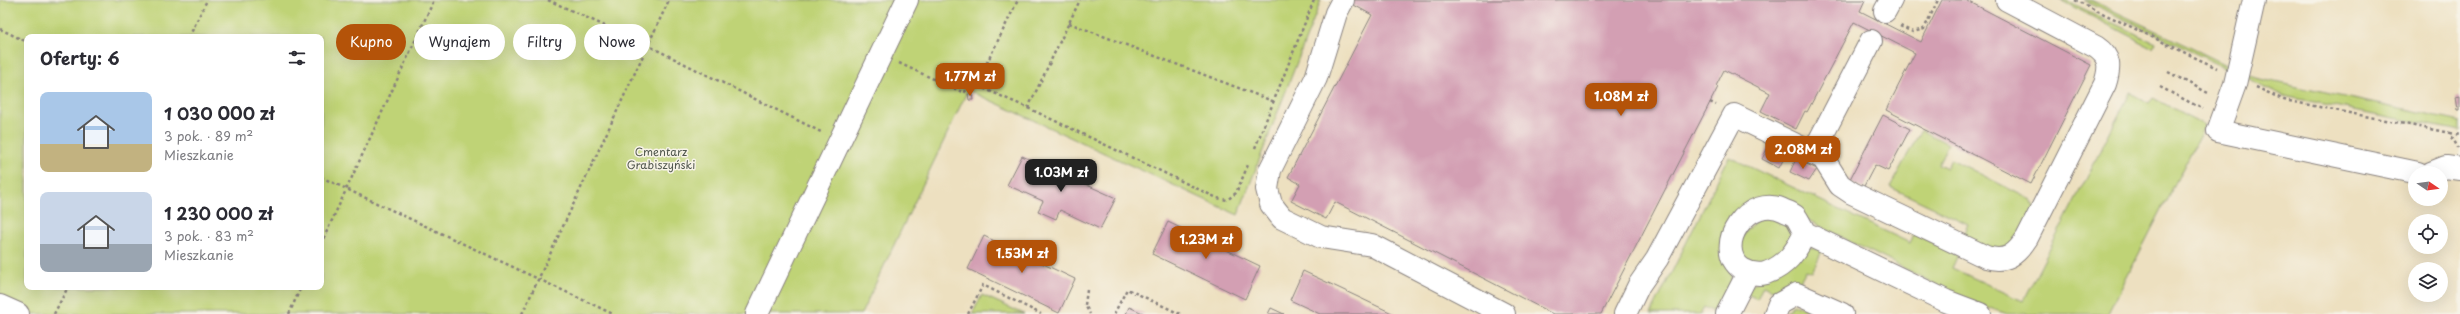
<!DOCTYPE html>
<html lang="pl">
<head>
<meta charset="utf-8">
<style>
	body { margin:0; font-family:"Playpen Sans",sans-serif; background:#f7f7f7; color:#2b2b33; height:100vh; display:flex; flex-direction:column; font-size:15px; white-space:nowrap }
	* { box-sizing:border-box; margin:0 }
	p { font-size:13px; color:#7c7c81 }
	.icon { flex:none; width:22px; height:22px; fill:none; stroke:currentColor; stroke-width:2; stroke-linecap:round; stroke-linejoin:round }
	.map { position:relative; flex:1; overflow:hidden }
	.drawer { position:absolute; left:24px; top:34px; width:300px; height:256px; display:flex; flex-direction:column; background:#fff; border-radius:8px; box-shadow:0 4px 16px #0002 }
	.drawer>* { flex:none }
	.guide { position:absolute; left:336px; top:24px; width:380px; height:36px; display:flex; gap:8px }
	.needle { width:26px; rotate:103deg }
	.buttons { position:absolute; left:2408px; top:166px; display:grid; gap:8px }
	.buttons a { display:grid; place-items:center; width:40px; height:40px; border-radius:50%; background:#fff; box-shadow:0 4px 16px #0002; font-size:20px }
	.price { position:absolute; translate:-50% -34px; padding:0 9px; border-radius:8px; background:#b45309; color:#fff; font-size:13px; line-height:26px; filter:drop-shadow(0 1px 2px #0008) }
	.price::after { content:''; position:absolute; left:50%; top:24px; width:12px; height:9px; margin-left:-6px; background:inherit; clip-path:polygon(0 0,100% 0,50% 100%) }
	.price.on { background:#222; color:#fff }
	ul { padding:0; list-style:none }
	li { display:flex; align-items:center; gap:12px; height:100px; padding:0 16px }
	li span { display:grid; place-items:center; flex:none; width:112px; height:80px; border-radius:8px; color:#555 }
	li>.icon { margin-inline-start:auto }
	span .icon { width:48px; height:48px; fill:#fffc; stroke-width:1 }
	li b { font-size:17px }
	h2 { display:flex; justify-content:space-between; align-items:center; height:48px; padding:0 16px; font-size:17px }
	.pill { padding:0 14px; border-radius:18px; background:#fff; box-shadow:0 4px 16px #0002; font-size:14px; line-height:36px }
	.pill.on { background:#b45309; color:#fff }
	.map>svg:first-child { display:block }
</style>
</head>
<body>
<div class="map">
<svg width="2460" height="314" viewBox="0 0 2460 314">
	<rect width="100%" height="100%" fill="#f7f3e8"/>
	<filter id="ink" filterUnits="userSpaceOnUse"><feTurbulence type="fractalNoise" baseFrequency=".025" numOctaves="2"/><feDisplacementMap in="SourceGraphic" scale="8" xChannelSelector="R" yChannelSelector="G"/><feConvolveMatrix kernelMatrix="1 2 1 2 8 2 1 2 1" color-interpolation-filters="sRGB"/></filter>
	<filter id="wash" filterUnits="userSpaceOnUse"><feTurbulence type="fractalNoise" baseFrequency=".012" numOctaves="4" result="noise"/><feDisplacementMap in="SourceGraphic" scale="16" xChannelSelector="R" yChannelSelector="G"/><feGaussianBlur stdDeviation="0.9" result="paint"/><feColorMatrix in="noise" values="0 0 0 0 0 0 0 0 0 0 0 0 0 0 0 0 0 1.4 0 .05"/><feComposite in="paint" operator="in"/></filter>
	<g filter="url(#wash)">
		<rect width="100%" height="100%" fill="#ede0c0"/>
		<g fill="#bfd376" stroke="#707a58" fill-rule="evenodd">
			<path d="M0,0H1321L1238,215L968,90L861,314H0ZM27,37H321V287H27Z"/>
			<polygon points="2060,0 2065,0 2155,43 2153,48"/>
			<polygon points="2084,0 2091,0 2231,67 2230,70"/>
			<polygon points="2246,74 2256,78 2460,122 2460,131 2284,96 2245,77"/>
			<polygon points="2130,93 2149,103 2153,98 2205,125 2108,314 2006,314 1963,298 1810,221 1758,200 1729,268 1733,284 1718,314 1704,307 1700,314 1651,314 1729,157 1910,243 1914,234 1958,255 1952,268 2023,301"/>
			<polygon points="1921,130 1948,144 1938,164 1947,168 1951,159 2031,200 2035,207 2016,242 1998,251 1961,239 1968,224 1890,187"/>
			<path d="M1780,215L1795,231C1785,254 1776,264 1749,264C1733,243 1742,237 1757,219Z"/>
			<polygon points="1809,247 1822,251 1812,272 1806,270 1799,283 1780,293 1763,286 1757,299 1745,293 1752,285"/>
			<polygon points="982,295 1024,314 972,314"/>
			<polygon points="1793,304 1818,314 1785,314"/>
		</g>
		<g id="blocks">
			<g fill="#d39fb3">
				<polygon points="1354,0 1865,0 1860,11 1921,42 1942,0 1966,0 2091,65 2031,184 1886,110 1915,53 1854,22 1807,112 1805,111 1796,129 1761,111 1770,93 1724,70 1716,86 1718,87 1601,314 1553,314 1335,202 1326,219 1291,201 1300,184 1288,177 1372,15 1352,4"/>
				<polygon points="968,94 972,94 973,100 969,100"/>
				<polygon points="2460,96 2460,110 2458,110 2456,97"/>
				<polygon points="1883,115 1910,129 1888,171 1875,165 1863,188 1849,181"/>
				<polygon points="1769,145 1786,154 1779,168 1762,159"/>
				<polygon points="1022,156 1116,198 1100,229 1060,210 1056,219 1038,211 1043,201 1007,185"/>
				<polygon points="1796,159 1817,169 1809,181 1790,172"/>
				<polygon points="1168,222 1260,266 1245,299 1152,254"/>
				<polygon points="984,236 1075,279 1059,313 968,269"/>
				<polygon points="1303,271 1394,314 1320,314 1290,300"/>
				<polygon points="1129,307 1145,314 1126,314"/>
				<polygon points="1271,308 1284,314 1268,314"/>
			</g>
		</g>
	</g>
	<g filter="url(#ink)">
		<use href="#blocks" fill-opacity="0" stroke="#88817e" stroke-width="1"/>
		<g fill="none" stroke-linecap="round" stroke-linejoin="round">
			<g stroke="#88817e" stroke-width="24">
				<g id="minor">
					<polyline points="1343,0 1336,13 1316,78 1270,170 1267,189 1271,204 1282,218 1321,237 1372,245 1504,314"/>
					<polyline points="2254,0 2235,84 2218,131 2418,173"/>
					<polyline points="1885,11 1891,0"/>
					<polyline points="1813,153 1871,41"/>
					<polyline points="2431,173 2446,167 2460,169"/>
					<path d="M1805,233C1796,252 1786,266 1766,273C1758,275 1749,273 1742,269C1711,247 1749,191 1785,211C1788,212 1793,214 1796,217C1799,221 1802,228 1805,233L1946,301L1980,314"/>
					<polyline points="0,306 18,314"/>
					<polyline points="757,314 907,0"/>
					<path d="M1625,314L1639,285L1657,259L1734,115L1823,158L1840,185L1852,193L1986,257C2006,263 2016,255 2027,238L2105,84C2110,68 2111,57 2096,47L2007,0"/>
					<polyline points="1727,314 1748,273"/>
					<polyline points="1775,314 1779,304 1797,294 1842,314"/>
				</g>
			</g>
			<g stroke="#88817e" stroke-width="2.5" stroke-dasharray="3 3" stroke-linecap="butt">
				<polyline points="548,0 647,45 821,132"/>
				<polyline points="2075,0 2217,68"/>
				<polyline points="1069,23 1275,102"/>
				<polyline points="1900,26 1913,32 1924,29 1938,0"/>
				<polyline points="0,29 27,42"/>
				<polyline points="189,37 207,0"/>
				<polyline points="899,63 964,93 970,85 976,85 1028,108 1080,0"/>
				<polyline points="2168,72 2210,94"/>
				<polyline points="976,85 1018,0"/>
				<polyline points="2160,87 2203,109"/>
				<polyline points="2256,87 2284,100 2450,133 2458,148"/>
				<polyline points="1710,102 1716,105"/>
				<polyline points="1028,108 1217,198 1227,200 1236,193 1248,165"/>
				<polyline points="2450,133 2460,135"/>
				<polyline points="1255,148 1314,0"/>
				<polyline points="321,177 613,314"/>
				<polyline points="321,244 434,0"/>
				<polyline points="1087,290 1085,305 1090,314"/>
				<polyline points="54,314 68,287"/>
				<polyline points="289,314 301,287"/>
				<polyline points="522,314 669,0"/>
				<polyline points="968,314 983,285 1041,314"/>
				<polyline points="1114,314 1127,289 1180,314"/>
			</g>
			<use href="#minor" stroke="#fff" stroke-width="22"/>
		</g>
	</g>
	<g text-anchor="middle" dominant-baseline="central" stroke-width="3" stroke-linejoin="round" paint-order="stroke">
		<g font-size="11" fill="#51574d" stroke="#f7f3e8">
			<text x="661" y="151">Cmentarz<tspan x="661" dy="13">Grabiszyński</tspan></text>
		</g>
	</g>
</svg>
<div class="buttons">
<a><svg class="needle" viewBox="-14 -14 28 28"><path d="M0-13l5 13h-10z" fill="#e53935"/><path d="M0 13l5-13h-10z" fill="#7c7c81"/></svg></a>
<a><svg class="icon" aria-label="locate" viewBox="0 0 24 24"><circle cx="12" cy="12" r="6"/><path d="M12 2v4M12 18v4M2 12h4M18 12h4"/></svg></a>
<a><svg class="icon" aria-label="layers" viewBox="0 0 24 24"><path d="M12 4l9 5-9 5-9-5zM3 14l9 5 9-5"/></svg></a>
</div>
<b class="price" style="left:970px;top:97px">1.77M zł</b>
<b class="price" style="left:1621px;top:117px">1.08M zł</b>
<b class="price" style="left:1803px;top:170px">2.08M zł</b>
<b class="price on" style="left:1061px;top:193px">1.03M zł</b>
<b class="price" style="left:1206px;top:260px">1.23M zł</b>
<b class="price" style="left:1022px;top:274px">1.53M zł</b>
<div class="guide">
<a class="pill on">Kupno</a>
<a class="pill">Wynajem</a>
<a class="pill">Filtry</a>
<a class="pill">Nowe</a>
</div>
<section class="drawer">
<h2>Oferty: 6<svg class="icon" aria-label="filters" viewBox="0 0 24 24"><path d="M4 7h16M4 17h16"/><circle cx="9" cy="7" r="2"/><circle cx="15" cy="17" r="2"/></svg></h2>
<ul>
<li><span style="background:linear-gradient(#a9c7e8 65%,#c2b280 0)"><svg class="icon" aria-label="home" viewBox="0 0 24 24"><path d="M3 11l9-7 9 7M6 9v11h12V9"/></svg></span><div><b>1 030 000 zł</b><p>3 pok. · 89 m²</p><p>Mieszkanie</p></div></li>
<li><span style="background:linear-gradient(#c9d6e8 65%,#9aa5b1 0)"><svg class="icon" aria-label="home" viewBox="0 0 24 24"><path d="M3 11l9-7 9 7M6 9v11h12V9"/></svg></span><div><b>1 230 000 zł</b><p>3 pok. · 83 m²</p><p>Mieszkanie</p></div></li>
</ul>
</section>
</div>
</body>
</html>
